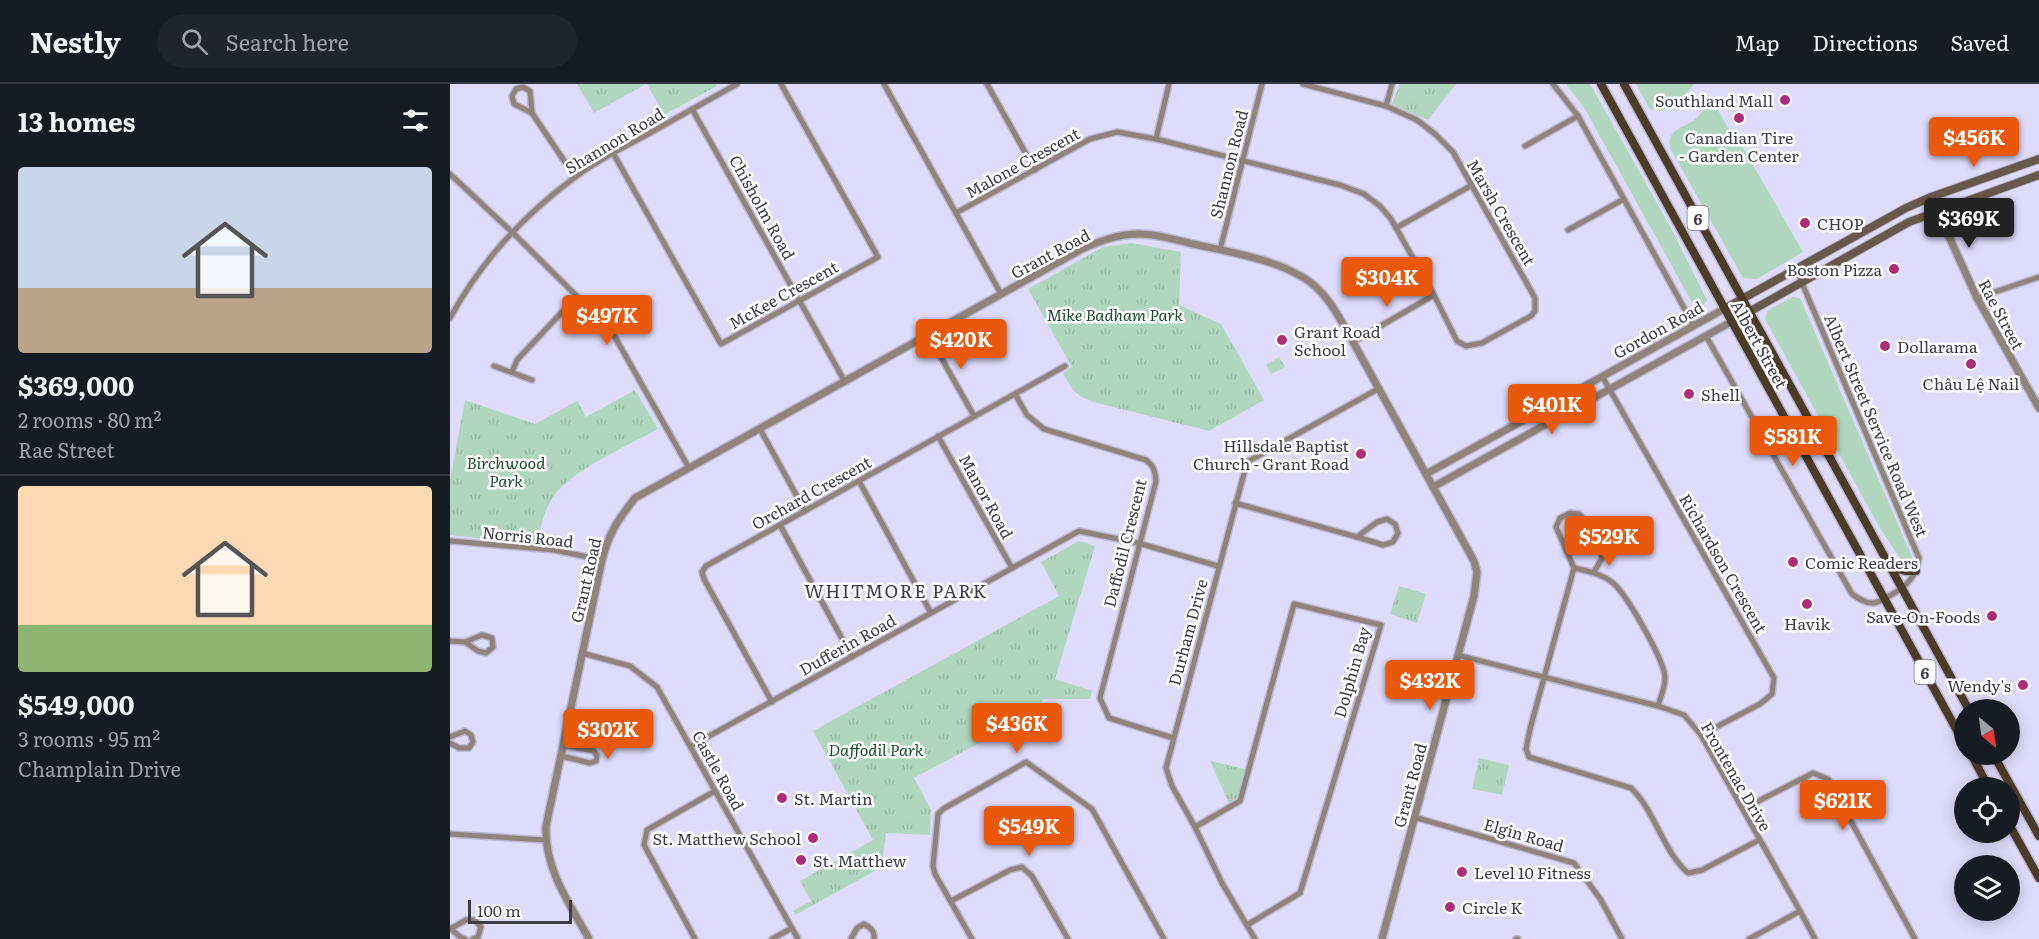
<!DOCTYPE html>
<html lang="en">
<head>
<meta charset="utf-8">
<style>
	body { margin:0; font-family:Literata,serif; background:#20242c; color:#f1f3f6; height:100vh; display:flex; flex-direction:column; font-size:22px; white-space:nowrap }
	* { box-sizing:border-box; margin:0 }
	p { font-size:20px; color:#9ea1a6 }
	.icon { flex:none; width:33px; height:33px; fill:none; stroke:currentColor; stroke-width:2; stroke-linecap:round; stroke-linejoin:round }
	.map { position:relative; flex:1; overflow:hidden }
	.drawer { display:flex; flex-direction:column; background:#171b24; width:450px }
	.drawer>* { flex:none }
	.needle { width:39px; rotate:151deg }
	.controls { position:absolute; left:1504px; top:615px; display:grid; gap:12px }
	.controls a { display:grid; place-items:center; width:66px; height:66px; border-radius:50%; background:#171b24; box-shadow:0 3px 15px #0003; font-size:30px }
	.scale { position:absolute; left:18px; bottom:15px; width:104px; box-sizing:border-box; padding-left:6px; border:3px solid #3c3b48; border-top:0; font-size:16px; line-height:21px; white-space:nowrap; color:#3c3b48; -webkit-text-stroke:4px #fff; paint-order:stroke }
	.price { position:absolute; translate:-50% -51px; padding:0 14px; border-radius:6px; background:#ea580c; color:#fff; font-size:20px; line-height:39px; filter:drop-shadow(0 2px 3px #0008) }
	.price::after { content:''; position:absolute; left:50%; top:36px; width:18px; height:14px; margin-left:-9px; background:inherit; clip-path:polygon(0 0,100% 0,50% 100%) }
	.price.active { background:#222; color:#fff }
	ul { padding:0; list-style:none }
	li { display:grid; align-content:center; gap:12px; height:318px; padding:0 18px }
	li+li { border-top:2px solid #363941 }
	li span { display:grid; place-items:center; height:186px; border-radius:6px; color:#555 }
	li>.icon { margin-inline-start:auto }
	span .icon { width:108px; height:108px; fill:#fffc; stroke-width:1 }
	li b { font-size:26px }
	h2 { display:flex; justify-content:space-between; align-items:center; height:72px; padding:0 18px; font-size:26px }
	header { display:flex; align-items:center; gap:36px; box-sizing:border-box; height:84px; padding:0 30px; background:#171b24; border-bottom:2px solid #363941 }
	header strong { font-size:28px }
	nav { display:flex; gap:33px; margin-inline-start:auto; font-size:21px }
	.search { width:420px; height:54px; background:#20242c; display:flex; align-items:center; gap:15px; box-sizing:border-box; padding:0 21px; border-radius:33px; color:#9ea1a6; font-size:22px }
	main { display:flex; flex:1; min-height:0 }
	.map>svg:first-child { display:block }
</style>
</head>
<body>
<header>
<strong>Nestly</strong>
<div class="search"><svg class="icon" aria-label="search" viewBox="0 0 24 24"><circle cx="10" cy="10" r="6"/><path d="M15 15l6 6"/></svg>Search here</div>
<nav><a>Map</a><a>Directions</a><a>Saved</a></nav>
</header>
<main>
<section class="drawer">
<h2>13 homes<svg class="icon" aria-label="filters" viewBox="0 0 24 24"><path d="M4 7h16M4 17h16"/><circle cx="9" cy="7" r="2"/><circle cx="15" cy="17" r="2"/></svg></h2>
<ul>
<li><span style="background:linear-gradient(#c9d6e8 65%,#b9a48a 0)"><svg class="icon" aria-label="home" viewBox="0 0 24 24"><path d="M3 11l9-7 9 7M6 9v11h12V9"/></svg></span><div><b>$369,000</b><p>2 rooms · 80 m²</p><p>Rae Street</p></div></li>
<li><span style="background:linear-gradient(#ffd9b3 75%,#8fb573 0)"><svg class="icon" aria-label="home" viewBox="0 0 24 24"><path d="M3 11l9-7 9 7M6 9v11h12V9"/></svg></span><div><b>$549,000</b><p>3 rooms · 95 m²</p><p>Champlain Drive</p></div></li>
</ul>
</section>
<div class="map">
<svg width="1589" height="855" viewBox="0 0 1589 855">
	<defs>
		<pattern id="park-tufts" width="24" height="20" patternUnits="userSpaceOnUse" patternTransform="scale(1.5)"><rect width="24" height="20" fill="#b0d7bd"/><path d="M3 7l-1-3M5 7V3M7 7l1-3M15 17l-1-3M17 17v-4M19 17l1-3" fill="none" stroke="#98b9a4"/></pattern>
	</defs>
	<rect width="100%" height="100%" fill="#dfdbfc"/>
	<g fill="#b0d7bd">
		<polygon points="1116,0 1140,0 1222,146 1257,216 1249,228 1243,227 1244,222 1135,25"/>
		<polygon points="1186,0 1244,0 1232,15 1213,27 1200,25"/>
		<path d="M1254,25L1268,26L1287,60L1292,62L1353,168L1307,195L1293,194L1220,64C1218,43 1231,46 1244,36C1248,33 1251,29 1254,25Z"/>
		<polygon points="1343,213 1350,214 1463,475 1460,480 1454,480 1431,446 1315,235 1318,226"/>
	</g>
	<g fill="url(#park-tufts)">
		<polygon points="127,0 196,0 144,29"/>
		<polygon points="197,0 266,0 267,2 214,31"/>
		<polygon points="950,0 1006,0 978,36 942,20"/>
		<path d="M681,159L731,168L729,221L771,240L814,316L759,347L643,318C625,310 622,307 613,289L622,283L578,205L653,163Z"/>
		<polygon points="829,273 835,283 821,290 816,281"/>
		<path d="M185,306L208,345C179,361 120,387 103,413C94,426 90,445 87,461L0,451V396L15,316L85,340L127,317L136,333Z"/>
		<polygon points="629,457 645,462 605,595 642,607 640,615 593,615 587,628 464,694 481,726 480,751 436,749 432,783 345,831 343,827 361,817 350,797 423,756 363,647 609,512 591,478"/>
		<polygon points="949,502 976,510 967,539 940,530"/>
		<polygon points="1029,674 1059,681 1052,711 1022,705"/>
		<polygon points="760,677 795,685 787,714 779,719"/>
	</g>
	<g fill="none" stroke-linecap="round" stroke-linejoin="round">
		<g stroke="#bbb8d4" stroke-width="8">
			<g id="minor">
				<polyline points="434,0 551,210"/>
				<polyline points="537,0 585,86"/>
				<polyline points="1103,0 1128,32 1244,242"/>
				<polygon points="73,3 80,7 82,29 64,20 62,12 66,5"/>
				<polyline points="936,22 942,0"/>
				<polyline points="242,25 395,298"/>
				<polyline points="82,29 125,93"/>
				<polyline points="706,55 719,0"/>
				<polyline points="1075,62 1128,32"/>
				<polyline points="163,69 271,260 428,173 331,0"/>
				<polyline points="0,90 62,148 161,246 239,384"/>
				<polyline points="506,129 640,55 667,48 706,55 890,101 914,110 930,122 941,135 984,211 1007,257 1016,262 1032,259 1081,232 1085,227 1085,214 1003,68 985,50 967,36 936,22 853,0"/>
				<polyline points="946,144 1022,101"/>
				<polyline points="1118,146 1174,115"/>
				<polyline points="770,166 812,0"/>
				<polyline points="1527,214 1589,193"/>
				<path d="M0,234C30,179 74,131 124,94C145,78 168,66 191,54C223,36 255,18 287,0"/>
				<polyline points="479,252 524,332"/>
				<path d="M1256,252L1402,510C1408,514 1416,520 1424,519C1429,518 1436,514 1441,511C1457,502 1466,493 1469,474L1346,185"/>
				<polyline points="903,258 984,211"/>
				<polyline points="44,282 82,296"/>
				<polyline points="62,288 67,276 127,212"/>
				<polyline points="1152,292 1324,594 1322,610 1310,620 1251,651"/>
				<path d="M565,310L577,331L594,345L696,376C704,382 705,387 706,397L650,614L659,634L723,654"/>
				<polyline points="310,345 355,427"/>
				<polyline points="488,352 562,484"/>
				<polyline points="409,397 481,529"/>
				<polyline points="785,419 907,453"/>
				<polygon points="937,435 945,440 948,449 943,458 933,461 907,453 927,438"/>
				<polyline points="330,441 402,573"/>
				<polyline points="0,457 104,466 152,476"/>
				<path d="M1124,484L1106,443L1110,434L1120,429L1129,430C1141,442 1148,457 1152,474L1144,488"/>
				<polyline points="0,557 15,558 32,551 42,554 43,563 36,569 28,567 15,558"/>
				<polyline points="132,569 180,582 207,603 348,855"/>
				<polyline points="1007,571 1208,622 1234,631 1251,651 1350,827 1299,855"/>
				<polyline points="322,618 254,495 252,488 256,482 615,282"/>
				<path d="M1208,622C1210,614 1215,604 1215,595C1216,578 1176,510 1163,499C1152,490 1138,487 1124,484L1080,645L1076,665L1079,673L1181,704C1206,728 1212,766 1238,789L1252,786L1309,756"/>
				<polyline points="0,653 15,647 21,651 23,658 19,664 9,664 0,659"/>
				<polyline points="241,662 629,447 688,459 768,482"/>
				<polyline points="111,672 140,679 146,677 147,672 144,667 113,661"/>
				<polyline points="1293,725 1363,689 1378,695 1465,855"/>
				<polyline points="964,733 1124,779 1151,816 1172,855"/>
				<polyline points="745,743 790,717 844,520 931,541 850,809 797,841"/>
				<polyline points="0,750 95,756"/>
				<polyline points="501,817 560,786 572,783 582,792 618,855"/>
				<polyline points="1350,827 1365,855"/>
				<polyline points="0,845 16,836 25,836 31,843 28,853 23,855"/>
				<polyline points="1,845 10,853 15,855"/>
				<polyline points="245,855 194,761 197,746 265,707"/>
				<polyline points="322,855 342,844"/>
				<path d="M401,855L407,844L414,840C421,844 425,847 424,855"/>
				<polyline points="522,855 485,790 483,782 488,730 493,725 576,678 642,725 714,855"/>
				<polyline points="805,855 772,799 745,743 722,702 716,684 797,378 928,305"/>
				<polyline points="1066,855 1068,855"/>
			</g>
		</g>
		<g stroke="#bbb8d4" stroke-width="10">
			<g id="tertiary">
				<polyline points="1481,113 1527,214 1589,324"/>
				<polyline points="976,390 1274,225"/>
				<polyline points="983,403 1281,238"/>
				<path d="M139,855C119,819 94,784 96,742L152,476C159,449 167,437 185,414L632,165C650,157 668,150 689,150C707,150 726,156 743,160C780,168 830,176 860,198C880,213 891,237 903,258L1024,477L1027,488L1024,512L932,855"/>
			</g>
		</g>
		<g stroke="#bbb8d4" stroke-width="10">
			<g id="secondary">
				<polyline points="1274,225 1456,124 1481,113 1589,75"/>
				<polyline points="1281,238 1459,138 1589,91"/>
			</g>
		</g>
		<g stroke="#bbb8d4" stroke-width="11">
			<g id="primary">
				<polyline points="1151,0 1515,661"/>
				<polyline points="1174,0 1519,626"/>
				<polyline points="1440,483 1456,487 1466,487"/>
				<polyline points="1521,670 1539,704"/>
				<polyline points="1543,670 1589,752"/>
				<polyline points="1560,742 1589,794"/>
			</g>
		</g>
		<use href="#minor" stroke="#8e8479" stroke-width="5"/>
		<use href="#tertiary" stroke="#8e8479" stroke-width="7"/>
		<use href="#secondary" stroke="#675949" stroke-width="8"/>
		<use href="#primary" stroke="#4b3c28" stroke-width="8"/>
	</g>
	<g fill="#ae2d78" stroke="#fff" stroke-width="2">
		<circle cx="1335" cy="16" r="6"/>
		<circle cx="1289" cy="34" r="6"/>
		<circle cx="1355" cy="139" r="6"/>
		<circle cx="1444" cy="185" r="6"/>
		<circle cx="832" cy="256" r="6"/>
		<circle cx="1435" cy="262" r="6"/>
		<circle cx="1521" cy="280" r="6"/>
		<circle cx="1239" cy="310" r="6"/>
		<circle cx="911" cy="370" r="6"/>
		<circle cx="1343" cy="478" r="6"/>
		<circle cx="1357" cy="520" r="6"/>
		<circle cx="1542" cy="532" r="6"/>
		<circle cx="1573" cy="601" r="6"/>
		<circle cx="332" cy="714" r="6"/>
		<circle cx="363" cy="754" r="6"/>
		<circle cx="351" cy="776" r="6"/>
		<circle cx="1012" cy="788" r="6"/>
		<circle cx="1000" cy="823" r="6"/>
	</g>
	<g text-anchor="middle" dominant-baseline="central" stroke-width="5" stroke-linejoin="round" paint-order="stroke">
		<g fill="#fff" stroke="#76767f" stroke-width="1.5">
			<rect x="1237.5" y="122" width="21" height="24" rx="4.5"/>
			<rect x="1464.5" y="576" width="21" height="24" rx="4.5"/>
		</g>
		<g font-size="15" font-weight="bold" fill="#3c3b48">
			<text x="1248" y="134">6</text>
			<text x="1475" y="588">6</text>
		</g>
		<g font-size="16" fill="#3c3b48" stroke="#fff" text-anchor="start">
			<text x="1323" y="16" text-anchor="end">Southland Mall</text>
			<text x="1289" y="53" text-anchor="middle">Canadian Tire<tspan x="1289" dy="18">- Garden Center</tspan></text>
			<text x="1367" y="139">CHOP</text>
			<text x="1432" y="185" text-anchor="end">Boston Pizza</text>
			<text x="844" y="247">Grant Road<tspan x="844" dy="18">School</tspan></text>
			<text x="1447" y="262">Dollarama</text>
			<text x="1521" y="299" text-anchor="middle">Châu Lệ Nail</text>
			<text x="1251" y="310">Shell</text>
			<text x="899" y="361" text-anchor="end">Hillsdale Baptist<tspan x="899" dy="18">Church - Grant Road</tspan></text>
			<text x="1355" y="478">Comic Readers</text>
			<text x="1530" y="532" text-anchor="end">Save-On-Foods</text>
			<text x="1357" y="539" text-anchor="middle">Havik</text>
			<text x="1561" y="601" text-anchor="end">Wendy's</text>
			<text x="344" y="714">St. Martin</text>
			<text x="351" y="754" text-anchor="end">St. Matthew School</text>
			<text x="363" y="776">St. Matthew</text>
			<text x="1024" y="788">Level 10 Fitness</text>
			<text x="1012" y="823">Circle K</text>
		</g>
		<g font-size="16" fill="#3c3b48" stroke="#fff">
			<text transform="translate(164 56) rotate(-31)">Shannon Road</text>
			<text transform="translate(572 78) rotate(-29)">Malone Crescent</text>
			<text transform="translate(778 80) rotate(-76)">Shannon Road</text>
			<text transform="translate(313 123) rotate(61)">Chisholm Road</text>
			<text transform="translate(1052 128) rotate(60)">Marsh Crescent</text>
			<text transform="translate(600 169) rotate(-28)">Grant Road</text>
			<text transform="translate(333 210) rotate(-29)">McKee Crescent</text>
			<text transform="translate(1552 230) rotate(62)">Rae Street</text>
			<text transform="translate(1208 245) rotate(-29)">Gordon Road</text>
			<text transform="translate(1310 260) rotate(61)">Albert Street</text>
			<text transform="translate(1427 341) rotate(67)">Albert Street Service Road West</text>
			<text transform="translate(361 408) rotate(-29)">Orchard Crescent</text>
			<text transform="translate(537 412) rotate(61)">Manor Road</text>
			<text transform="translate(78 452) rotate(6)">Norris Road</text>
			<text transform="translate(674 459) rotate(-76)">Daffodil Crescent</text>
			<text transform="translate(1274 479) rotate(60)">Richardson Crescent</text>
			<text transform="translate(135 496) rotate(-77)">Grant Road</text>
			<text transform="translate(737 548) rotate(-75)">Durham Drive</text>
			<text transform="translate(397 560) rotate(-29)">Dufferin Road</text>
			<text transform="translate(901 588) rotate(-74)">Dolphin Bay</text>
			<text transform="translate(269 686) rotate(61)">Castle Road</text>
			<text transform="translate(1287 692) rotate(60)">Frontenac Drive</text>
			<text transform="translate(959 701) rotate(-75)">Grant Road</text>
			<text transform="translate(1074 750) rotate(16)">Elgin Road</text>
		</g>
		<g font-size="16" font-style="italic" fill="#1a4a2f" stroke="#fff">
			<text x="665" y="230">Mike Badham Park</text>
			<text x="56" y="378">Birchwood<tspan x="56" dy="18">Park</tspan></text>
			<text x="426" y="665">Daffodil Park</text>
		</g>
		<g font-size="18" letter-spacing="1.5" fill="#3c3b48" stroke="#fff">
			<text x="446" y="506">WHITMORE PARK</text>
		</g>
	</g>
</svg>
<div class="controls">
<a><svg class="needle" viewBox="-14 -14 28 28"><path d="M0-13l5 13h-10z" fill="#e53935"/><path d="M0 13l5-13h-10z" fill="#9ea1a6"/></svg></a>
<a><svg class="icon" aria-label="locate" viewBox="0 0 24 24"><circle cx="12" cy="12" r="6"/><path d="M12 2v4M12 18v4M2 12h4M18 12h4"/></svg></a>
<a><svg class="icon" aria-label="layers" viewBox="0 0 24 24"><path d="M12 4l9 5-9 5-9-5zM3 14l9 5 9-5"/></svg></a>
</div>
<div class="scale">100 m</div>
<b class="price" style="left:1524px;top:84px">$456K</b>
<b class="price active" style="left:1519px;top:165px">$369K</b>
<b class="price" style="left:937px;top:224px">$304K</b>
<b class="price" style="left:157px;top:262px">$497K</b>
<b class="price" style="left:511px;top:286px">$420K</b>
<b class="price" style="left:1102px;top:351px">$401K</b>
<b class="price" style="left:1343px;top:383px">$581K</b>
<b class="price" style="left:1159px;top:483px">$529K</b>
<b class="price" style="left:980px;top:627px">$432K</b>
<b class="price" style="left:567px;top:670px">$436K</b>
<b class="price" style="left:158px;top:676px">$302K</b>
<b class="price" style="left:1393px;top:747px">$621K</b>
<b class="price" style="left:579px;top:773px">$549K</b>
</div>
</main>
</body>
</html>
